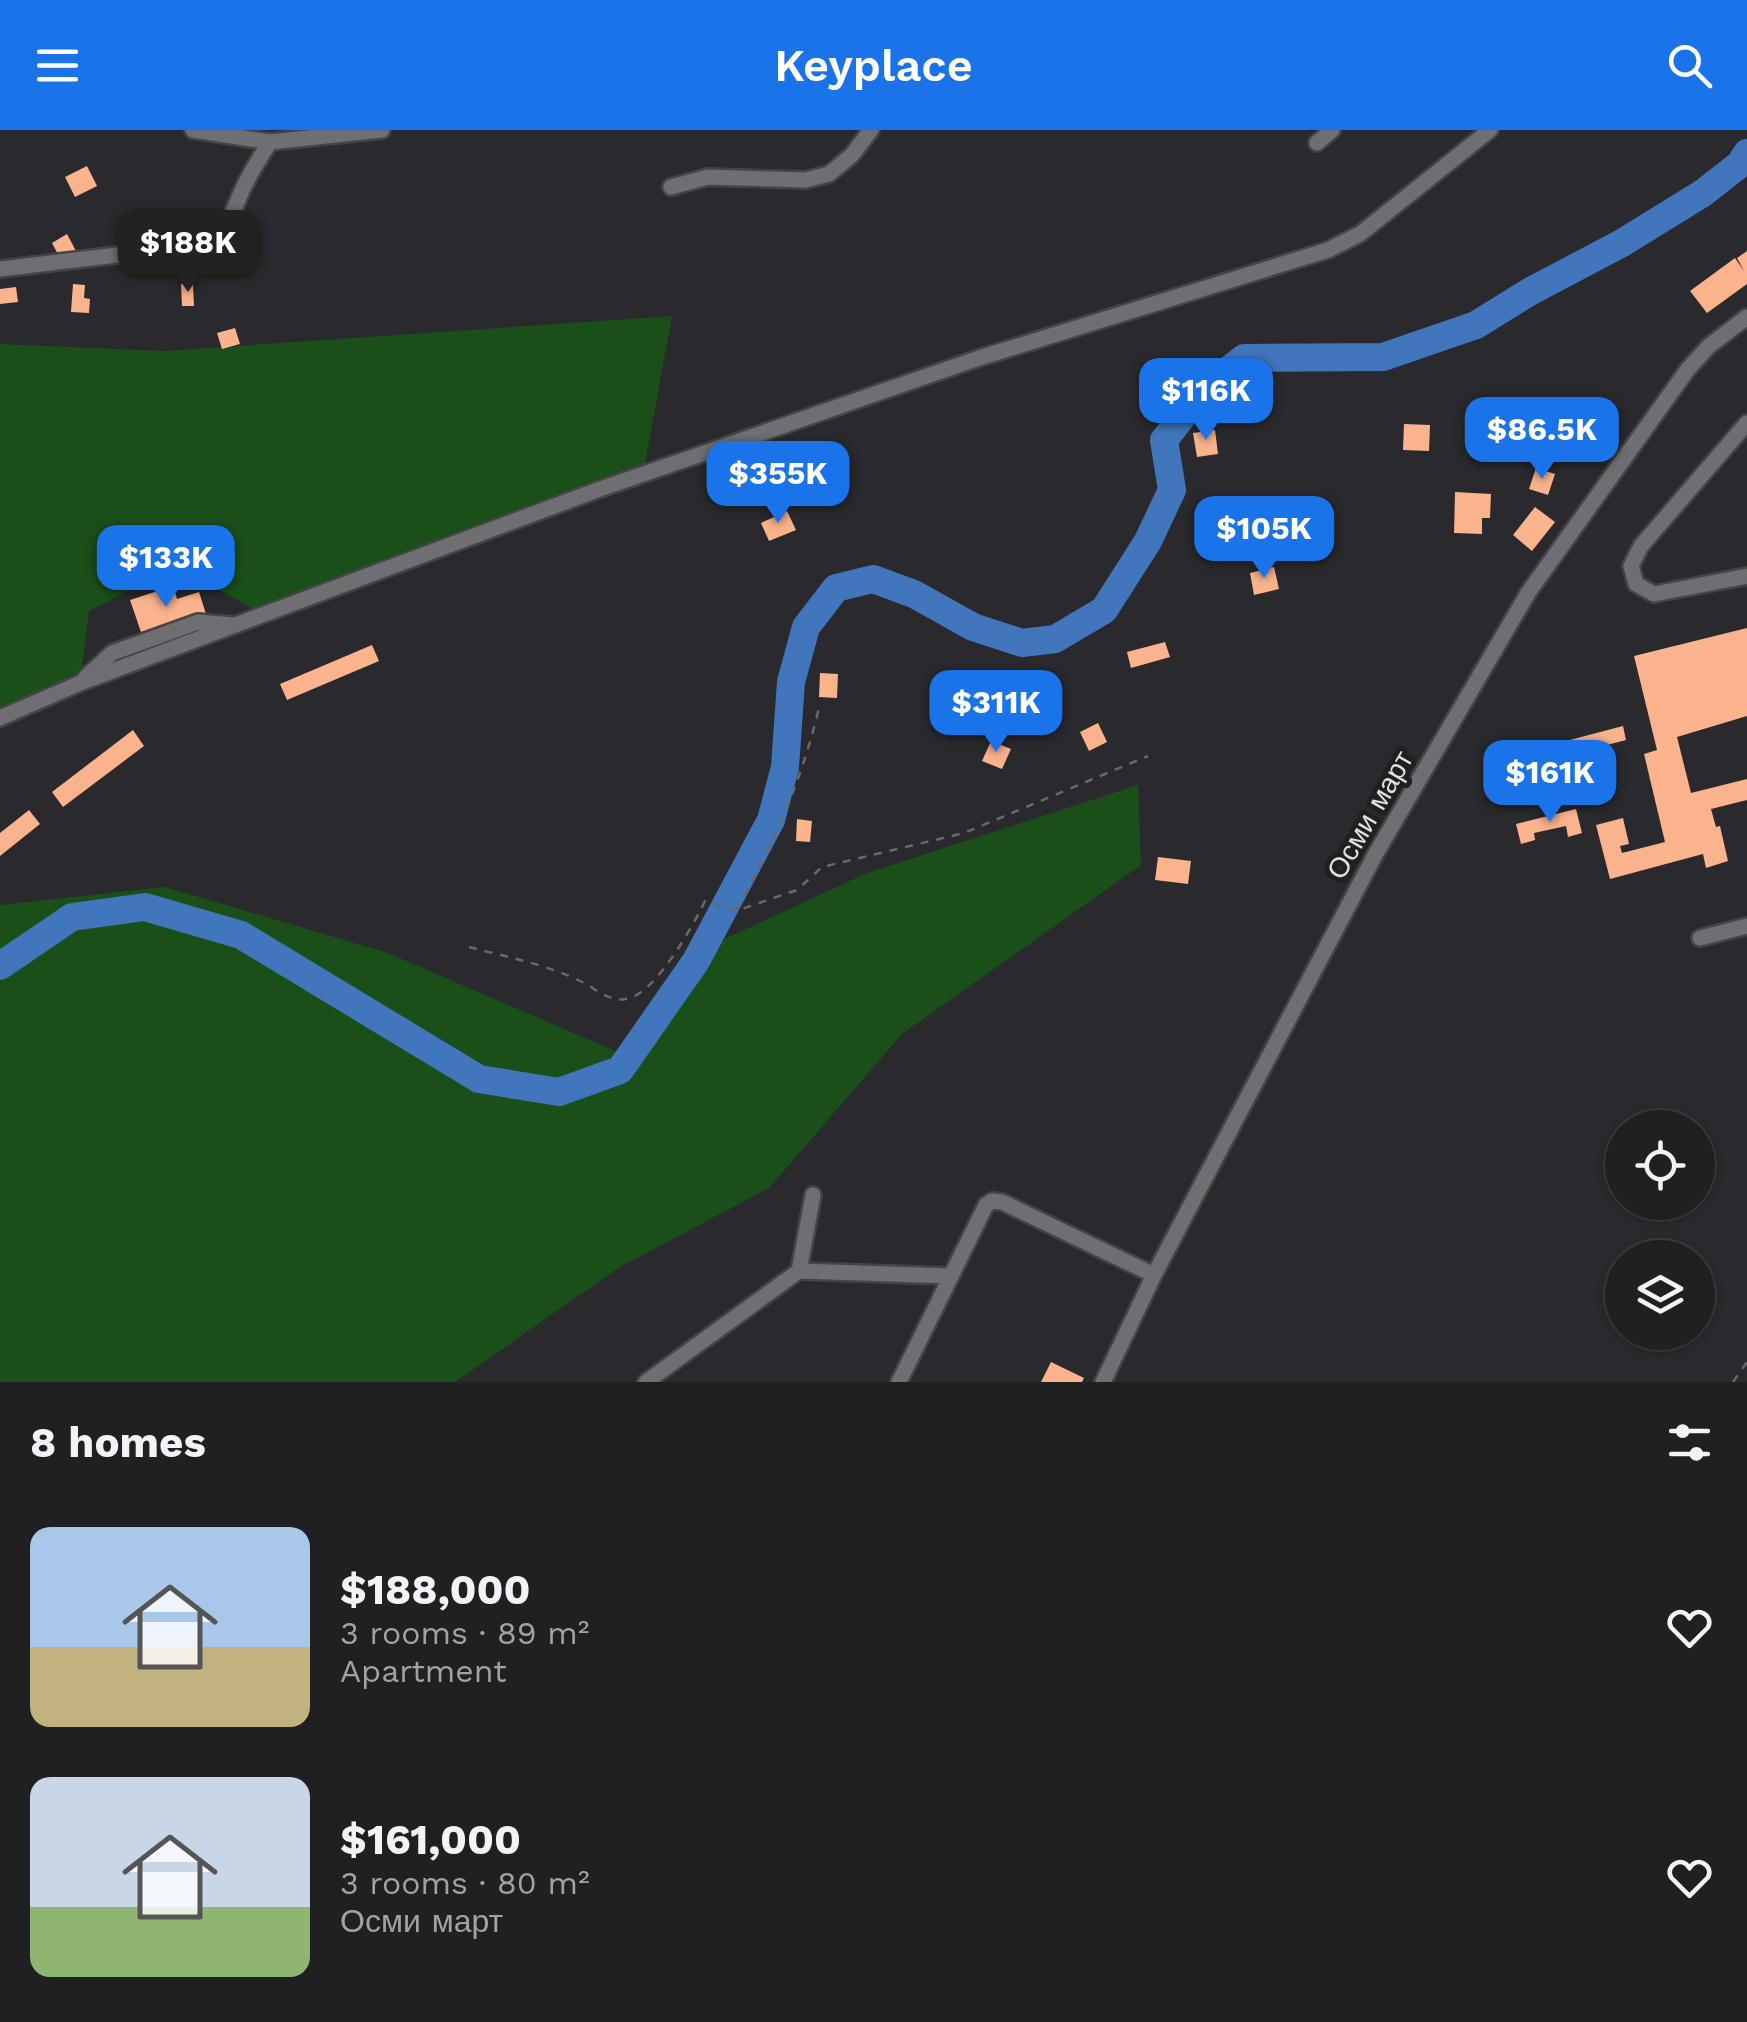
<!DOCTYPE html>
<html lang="en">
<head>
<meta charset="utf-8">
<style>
	body { margin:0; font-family:"Work Sans",sans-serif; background:#2d2c2f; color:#f1f3f6; height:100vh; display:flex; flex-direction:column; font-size:38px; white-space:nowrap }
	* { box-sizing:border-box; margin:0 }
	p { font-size:32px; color:#a2a2a5 }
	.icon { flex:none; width:55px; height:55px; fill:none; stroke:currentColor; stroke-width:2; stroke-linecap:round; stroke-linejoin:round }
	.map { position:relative; height:1252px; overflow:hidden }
	.details { display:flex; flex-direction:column; background:#201f22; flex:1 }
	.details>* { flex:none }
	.controls { position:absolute; left:1605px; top:980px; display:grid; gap:20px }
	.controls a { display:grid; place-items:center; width:110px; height:110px; border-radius:50%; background:#201f22; box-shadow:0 2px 8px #0004,0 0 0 2px #3d3d40; font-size:50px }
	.price { position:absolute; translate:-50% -85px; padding:0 22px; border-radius:20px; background:#1a73e8; color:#fff; font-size:32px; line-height:65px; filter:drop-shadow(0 2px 5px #0008) }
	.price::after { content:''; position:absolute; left:50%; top:60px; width:30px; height:22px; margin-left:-15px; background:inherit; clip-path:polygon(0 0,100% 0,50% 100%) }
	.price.selected { background:#222; color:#fff }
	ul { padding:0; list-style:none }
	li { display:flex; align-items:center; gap:30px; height:250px; padding:0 30px }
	li span { display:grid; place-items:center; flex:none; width:280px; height:200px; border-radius:20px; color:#555 }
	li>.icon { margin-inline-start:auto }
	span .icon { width:120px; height:120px; fill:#fffc; stroke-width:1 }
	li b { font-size:42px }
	h2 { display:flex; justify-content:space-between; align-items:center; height:120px; padding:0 30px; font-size:42px }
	header { display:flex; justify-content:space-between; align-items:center; height:130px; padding:0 30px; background:#1a73e8; color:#fff; font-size:45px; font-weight:600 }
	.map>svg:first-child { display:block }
</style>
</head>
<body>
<header><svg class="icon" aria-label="menu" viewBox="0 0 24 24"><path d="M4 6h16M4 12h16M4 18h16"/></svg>Keyplace<svg class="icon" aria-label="search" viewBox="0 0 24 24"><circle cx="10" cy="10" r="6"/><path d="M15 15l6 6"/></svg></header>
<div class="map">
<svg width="1747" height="1252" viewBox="0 0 1747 1252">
	<rect width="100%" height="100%" fill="#2a292d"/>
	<g fill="#1a4f1a">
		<polygon points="672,186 643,344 264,485 177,436 89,481 80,553 0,584 0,214 165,221"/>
		<polygon points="1138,655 1141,735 902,904 769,1058 620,1137 455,1252 0,1252 0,775 165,757 388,823 629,927 718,812 867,743"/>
	</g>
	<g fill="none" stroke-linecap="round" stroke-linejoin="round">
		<polyline stroke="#4176bd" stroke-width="28" points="0,836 72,787 145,777 241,805 479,949 559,962 620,940 696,831 771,690 785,637 791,552 806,497 836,458 873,449 914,464 973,497 1022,513 1055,509 1104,480 1148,411 1172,360 1164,310 1203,260 1244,228 1383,227 1476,195 1531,161 1622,113 1703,63 1740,34 1747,23"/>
	</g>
	<g fill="#fbb38d">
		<polygon points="87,36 97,56 75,67 65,47"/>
		<polygon points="67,104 76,121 61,130 52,113"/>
		<polygon points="1747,121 1747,154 1707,183 1690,161 1735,128 1744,141 1737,128"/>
		<polygon points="73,154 85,155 84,168 90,169 89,183 71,182"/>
		<polygon points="181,154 193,154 194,176 182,176"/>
		<polygon points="16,157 18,172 0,174 0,159"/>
		<polygon points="235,198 240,214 222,219 217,203"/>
		<polygon points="1597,277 1610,295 1588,311 1575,293"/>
		<polygon points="1404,294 1430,295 1429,321 1403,320"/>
		<polygon points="1215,300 1218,324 1197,327 1193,303"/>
		<polygon points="1536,338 1555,344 1548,365 1529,359"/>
		<polygon points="1455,362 1491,364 1490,388 1482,388 1482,404 1454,403"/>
		<polygon points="1535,377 1555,392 1532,421 1513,405"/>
		<polygon points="787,381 796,400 769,411 761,393"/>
		<polygon points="1274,437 1279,459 1254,465 1250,443"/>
		<polygon points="173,456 177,469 199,462 206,484 142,505 130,470"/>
		<polygon points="1747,498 1747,586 1677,607 1691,663 1747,649 1747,670 1711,679 1716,697 1720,696 1728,731 1706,738 1703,724 1610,749 1596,695 1623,688 1629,714 1620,716 1622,723 1665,712 1644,624 1657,620 1634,526"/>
		<polygon points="1165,512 1170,527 1131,538 1127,522"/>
		<polygon points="372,515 379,531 287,570 280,554"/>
		<polygon points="820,543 838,544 837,568 819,567"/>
		<polygon points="1098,593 1107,612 1089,621 1080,602"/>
		<polygon points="1623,596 1626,610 1580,622 1582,628 1571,631 1566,611"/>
		<polygon points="133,600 144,616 63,677 52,662"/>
		<polygon points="991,611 1011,619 1002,639 982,631"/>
		<polygon points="1600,638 1604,652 1557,662 1558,669 1548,671 1543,651"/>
		<polygon points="1576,679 1582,703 1568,707 1566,696 1534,703 1535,710 1521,714 1516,694"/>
		<polygon points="29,680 40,694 0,726 0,703"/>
		<polygon points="797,689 812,691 810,712 796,711"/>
		<polygon points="1158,727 1191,731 1188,754 1155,750"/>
		<polygon points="1051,1232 1084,1248 1082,1252 1041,1252"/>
	</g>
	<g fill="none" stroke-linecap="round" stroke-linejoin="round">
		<g stroke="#444446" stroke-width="20">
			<g id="minor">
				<polyline points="193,0 270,12 382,0"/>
				<polyline points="1317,13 1332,0"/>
				<polyline points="671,57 708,47 806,50 829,44 852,25 871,0"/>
				<path d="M0,139L209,114C229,101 232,82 242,61C249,44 260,28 270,12"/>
				<polyline points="1747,293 1641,416 1631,436 1636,454 1654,464 1747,446"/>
				<polyline points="86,547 112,523 198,492 233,495"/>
				<polyline points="0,588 80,553 600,359 979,228 1328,120 1360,104 1490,0"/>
				<polyline points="1700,808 1747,796"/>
				<polyline points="799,1141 813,1065"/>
				<polyline points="646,1252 799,1141 951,1146"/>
				<polyline points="899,1252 986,1075 992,1071 1002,1072 1154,1145"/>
				<polyline points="1103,1252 1154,1145 1375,725 1528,463 1688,239 1709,216 1747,187"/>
			</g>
		</g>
		<g stroke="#69696c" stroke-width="2.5" stroke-dasharray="8 8" stroke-linecap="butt">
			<path d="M737,780C773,714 804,646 820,573"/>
			<path d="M469,817C507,827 545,834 580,851C597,859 610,874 630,868C657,860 693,796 705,771L736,781L797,760L822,737L964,703L1148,626"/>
			<polyline points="1733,1252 1747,1232"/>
		</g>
		<use href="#minor" stroke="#6f6e72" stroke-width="15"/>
	</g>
	<g text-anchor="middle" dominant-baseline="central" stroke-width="10" stroke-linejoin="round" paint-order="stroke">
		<g font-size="28" fill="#e1e1e3" stroke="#202023">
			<text transform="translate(1370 685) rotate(-60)">Осми март</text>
		</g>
	</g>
</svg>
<div class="controls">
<a><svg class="icon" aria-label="locate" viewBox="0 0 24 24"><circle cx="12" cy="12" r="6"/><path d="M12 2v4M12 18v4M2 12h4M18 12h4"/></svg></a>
<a><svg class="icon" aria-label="layers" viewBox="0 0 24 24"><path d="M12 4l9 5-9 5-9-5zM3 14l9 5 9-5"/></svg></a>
</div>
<b class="price selected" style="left:188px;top:165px">$188K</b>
<b class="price" style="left:1206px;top:313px">$116K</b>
<b class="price" style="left:1542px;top:352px">$86.5K</b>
<b class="price" style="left:778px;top:396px">$355K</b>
<b class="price" style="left:1264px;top:451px">$105K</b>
<b class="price" style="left:166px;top:480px">$133K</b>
<b class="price" style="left:996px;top:625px">$311K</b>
<b class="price" style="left:1550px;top:695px">$161K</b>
</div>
<section class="details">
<h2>8 homes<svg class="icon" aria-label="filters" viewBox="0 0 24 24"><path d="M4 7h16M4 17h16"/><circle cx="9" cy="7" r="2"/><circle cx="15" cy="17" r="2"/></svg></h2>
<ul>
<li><span style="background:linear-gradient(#a9c7e8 60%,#c2b280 0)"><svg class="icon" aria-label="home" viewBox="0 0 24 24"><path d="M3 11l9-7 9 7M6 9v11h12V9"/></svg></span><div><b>$188,000</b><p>3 rooms · 89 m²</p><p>Apartment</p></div><svg class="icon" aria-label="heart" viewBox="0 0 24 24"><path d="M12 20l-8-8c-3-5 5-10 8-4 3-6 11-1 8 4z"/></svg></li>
<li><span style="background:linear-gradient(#c9d6e8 65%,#8fb573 0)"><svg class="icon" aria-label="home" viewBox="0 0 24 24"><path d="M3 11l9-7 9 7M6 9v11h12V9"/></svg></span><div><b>$161,000</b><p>3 rooms · 80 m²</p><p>Осми март</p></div><svg class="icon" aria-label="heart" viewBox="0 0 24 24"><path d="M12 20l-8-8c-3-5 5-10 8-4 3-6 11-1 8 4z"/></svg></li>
</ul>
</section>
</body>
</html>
